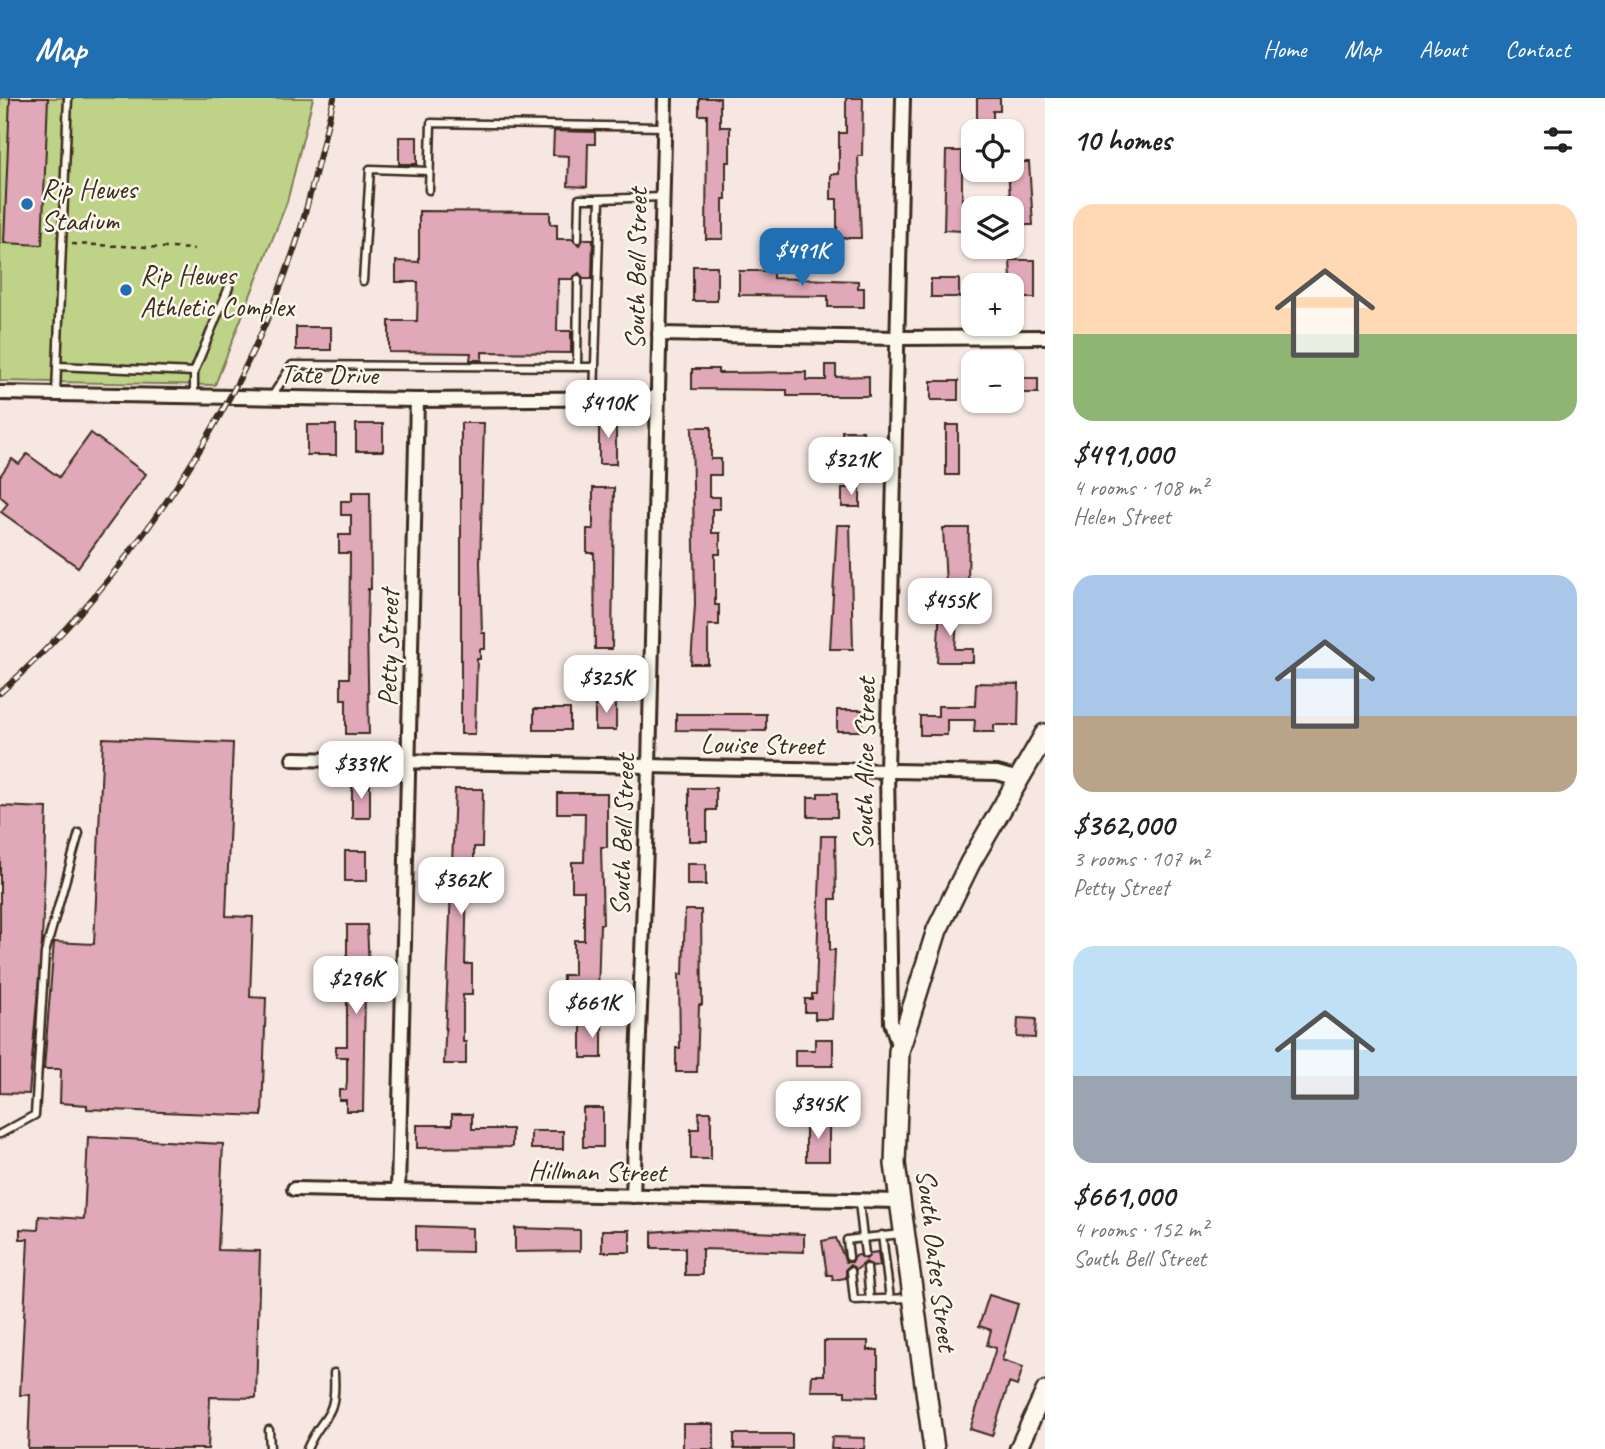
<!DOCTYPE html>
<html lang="en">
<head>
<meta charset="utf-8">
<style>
	body { margin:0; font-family:Caveat,sans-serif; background:#f6f6f6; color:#202124; height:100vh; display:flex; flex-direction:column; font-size:26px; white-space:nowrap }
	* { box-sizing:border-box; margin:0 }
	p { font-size:23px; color:#757577 }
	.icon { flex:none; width:38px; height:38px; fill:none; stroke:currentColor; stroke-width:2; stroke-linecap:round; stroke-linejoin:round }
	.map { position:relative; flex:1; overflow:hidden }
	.drawer { display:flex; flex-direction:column; background:#fff; width:560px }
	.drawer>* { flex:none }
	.tools { position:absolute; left:961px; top:21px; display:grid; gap:14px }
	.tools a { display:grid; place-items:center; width:63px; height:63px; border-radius:14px; background:#fff; box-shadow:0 2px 5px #0004; font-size:35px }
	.price { position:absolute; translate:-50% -60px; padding:0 16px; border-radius:14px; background:#fff; color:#222; font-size:23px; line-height:46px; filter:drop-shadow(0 2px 4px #0008) }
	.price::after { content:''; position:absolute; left:50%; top:42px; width:21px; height:16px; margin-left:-10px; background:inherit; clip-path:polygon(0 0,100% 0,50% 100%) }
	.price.selected { background:#1f6fb2; color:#fff }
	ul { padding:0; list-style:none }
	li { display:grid; align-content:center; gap:14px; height:371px; padding:0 28px }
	li span { display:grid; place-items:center; height:217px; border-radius:21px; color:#555 }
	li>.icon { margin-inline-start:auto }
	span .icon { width:126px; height:126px; fill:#fffc; stroke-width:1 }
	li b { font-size:30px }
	h2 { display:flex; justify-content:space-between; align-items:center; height:84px; padding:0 28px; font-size:30px }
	header { display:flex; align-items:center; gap:42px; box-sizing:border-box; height:98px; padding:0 35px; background:#1f6fb2; color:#fff }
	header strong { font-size:33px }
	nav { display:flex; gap:38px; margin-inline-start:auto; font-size:24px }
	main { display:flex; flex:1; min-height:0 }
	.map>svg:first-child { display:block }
</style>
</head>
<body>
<header>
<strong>Map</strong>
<nav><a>Home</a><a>Map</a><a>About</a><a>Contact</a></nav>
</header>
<main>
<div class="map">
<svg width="1045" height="1351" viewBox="0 0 1045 1351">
	<rect width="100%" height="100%" fill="#f6e7e2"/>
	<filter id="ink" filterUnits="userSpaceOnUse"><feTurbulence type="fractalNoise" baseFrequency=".0143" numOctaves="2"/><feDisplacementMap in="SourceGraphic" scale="14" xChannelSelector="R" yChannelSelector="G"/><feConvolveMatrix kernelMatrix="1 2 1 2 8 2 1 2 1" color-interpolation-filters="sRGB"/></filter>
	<g filter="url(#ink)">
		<polygon fill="#bfd388" stroke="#7d7e53" stroke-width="2" points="0,0 313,0 287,104 215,287 0,283"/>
		<g fill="#e0a8b9" stroke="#3b2a1e" stroke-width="2">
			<polygon points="10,0 48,0 42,147 4,145"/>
			<polygon points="699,0 720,0 720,29 730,29 730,64 726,64 726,101 723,101 723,141 706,141 707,17 699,17"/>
			<polygon points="846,0 863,0 862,58 858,58 861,140 837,140 837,101 831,101 831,76 839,76 839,35 846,35"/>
			<polygon points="977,0 1000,0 1000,13 993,13 993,30 977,30"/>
			<polygon points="554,33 595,34 595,46 588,46 587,89 568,88 569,58 553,57"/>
			<rect x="399" y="39" width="18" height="27"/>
			<polygon points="946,53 962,53 962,133 944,132"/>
			<polygon points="1019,64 1029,64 1033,127 1012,127 1008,72 1019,70"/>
			<polygon points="419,113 550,114 550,126 557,126 557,141 572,141 579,147 584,141 593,141 592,181 584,181 579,175 572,181 558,181 557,233 571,233 571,255 482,254 482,262 470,262 471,255 389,254 389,223 417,223 418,184 396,184 396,163 419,164"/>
			<polygon points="1010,162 1035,162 1035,200 1012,200"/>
			<rect x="693" y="168" width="24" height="35"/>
			<polygon points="739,173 773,173 773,180 858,183 858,190 864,190 864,209 828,209 828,198 739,197"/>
			<rect x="931" y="181" width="28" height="18"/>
			<rect x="296" y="229" width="35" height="23"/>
			<polygon points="826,267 836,267 836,279 869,278 869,298 787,298 787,292 692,291 692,271 718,271 718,275 806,274 806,282 826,282"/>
			<rect x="1018" y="280" width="20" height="15"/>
			<rect x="931" y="283" width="27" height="19"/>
			<rect x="599" y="318" width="17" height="48"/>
			<polygon points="461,325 484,325 480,465 482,535 485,535 485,551 480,551 480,561 477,561 475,636 461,636"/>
			<rect x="356" y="326" width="27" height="27"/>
			<rect x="307" y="327" width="29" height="30"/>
			<rect x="946" y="327" width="12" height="50"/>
			<polygon points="692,329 711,329 711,361 721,361 721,377 709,377 709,399 720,399 720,411 712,411 712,435 720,435 720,456 715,456 715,507 719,507 719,527 708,527 708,566 691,566 695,507"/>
			<rect x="842" y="333" width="21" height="27"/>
			<polygon points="91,335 146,376 78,469 1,414 8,405 0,398 0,378 12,361 19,366 27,356 59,379"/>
			<polygon points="593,390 614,390 612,551 595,551 594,455 587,455 587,431 593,431"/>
			<rect x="842" y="390" width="18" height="19"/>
			<polygon points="352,394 370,394 371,491 368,491 367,530 369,636 346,636 346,601 341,601 341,580 349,580 350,455 339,455 339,437 351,437 351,417 341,417 341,403 352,403"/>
			<polygon points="837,427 850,427 853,551 830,551"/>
			<polygon points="943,430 969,430 968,487 946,487"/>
			<polygon points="940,507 958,507 955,551 973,551 973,564 937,564"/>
			<polygon points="976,585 1019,586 1018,627 994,627 994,634 974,634 975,622 947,622 947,637 920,637 920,618 938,618 938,608 975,608"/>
			<rect x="595" y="602" width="21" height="30"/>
			<rect x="534" y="611" width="36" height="21"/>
			<rect x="837" y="612" width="25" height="21"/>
			<polygon points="676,616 766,616 766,633 676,632"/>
			<polygon points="103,640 233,645 226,818 253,819 250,899 266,900 262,1018 87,1011 87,1007 60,1005 61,971 44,971 54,844 94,846"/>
			<rect x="352" y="686" width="18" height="34"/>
			<polygon points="689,690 716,690 716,712 707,712 707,743 689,743"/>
			<polygon points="455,691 483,691 482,749 474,749 474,782 467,782 465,866 472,866 472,897 463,897 463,944 466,944 466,966 444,966"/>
			<polygon points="557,695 607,695 607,749 601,749 603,826 600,826 598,897 570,897 570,888 563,888 563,877 574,877 574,842 584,842 584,793 572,793 572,764 584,764 585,715 557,715"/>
			<polygon points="818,695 837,695 837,719 808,719 808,699 818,699"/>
			<polygon points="0,708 47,710 42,844 29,996 0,995"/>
			<polygon points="821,738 835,738 836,801 830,801 830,852 835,852 832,921 815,921 815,914 805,914 805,901 812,901 812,896 816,896"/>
			<rect x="345" y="753" width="22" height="30"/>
			<rect x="687" y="766" width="19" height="21"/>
			<polygon points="685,812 701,812 702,907 699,907 697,974 676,974 676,950 680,950 679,876 683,876"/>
			<polygon points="347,827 367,827 370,890 365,890 363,1013 346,1013 346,1002 339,1002 339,992 346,992 347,983 347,959 336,959 336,948 347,948"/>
			<polygon points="1018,920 1036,921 1035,940 1017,939"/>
			<rect x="581" y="924" width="21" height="36"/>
			<polygon points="815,941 833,941 833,968 795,968 795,952 815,952"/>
			<rect x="583" y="1010" width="20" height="39"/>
			<polygon points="699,1014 711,1014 711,1061 691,1061 691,1031 699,1031"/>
			<polygon points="452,1016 472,1016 472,1031 512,1031 512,1049 417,1050 417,1027 452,1027"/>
			<rect x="806" y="1022" width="23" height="41"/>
			<rect x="531" y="1033" width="32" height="18"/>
			<polygon points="88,1039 223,1046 218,1152 260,1153 256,1300 210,1299 208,1351 28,1351 30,1297 20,1297 28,1141 20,1141 20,1131 38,1132 39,1118 84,1121"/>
			<polygon points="416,1128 472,1130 472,1154 416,1153"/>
			<polygon points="515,1130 580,1132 580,1153 515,1154"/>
			<polygon points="685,1131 804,1136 804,1154 702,1151 702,1177 685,1177 685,1150 652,1150 652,1134"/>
			<rect x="602" y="1132" width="28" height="22"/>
			<polygon points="836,1140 846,1164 852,1164 855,1158 859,1157 866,1161 871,1155 878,1154 880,1168 873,1169 866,1164 856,1172 850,1167 846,1171 846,1180 833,1182 832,1177 827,1177 822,1143"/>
			<polygon points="989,1197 1018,1206 1002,1262 1023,1269 1017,1288 1009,1285 992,1338 970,1331 996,1250 987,1247 991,1232 979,1228"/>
			<polygon points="824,1243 868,1243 868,1252 878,1252 878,1299 845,1298 845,1293 811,1293 812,1277 824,1277"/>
			<rect x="683" y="1326" width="31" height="25"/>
			<rect x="734" y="1336" width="58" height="15"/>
			<polygon points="832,1339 865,1340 864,1351 831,1351"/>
		</g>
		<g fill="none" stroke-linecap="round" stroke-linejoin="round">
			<g stroke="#3b2a1e" stroke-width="11">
				<g id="service">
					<polyline points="429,92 431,25 664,29"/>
					<polyline points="578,141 579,101 600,101"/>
					<polyline points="363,183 370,71 429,73"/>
					<polyline points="58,268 194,274 229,189"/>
					<polyline points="577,269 578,181"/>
					<polyline points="194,274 194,299"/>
					<polyline points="56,295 68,0"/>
					<polyline points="271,300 292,267 594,269"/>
					<polyline points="594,301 600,101 663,99"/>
					<polyline points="0,1036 35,1017 45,855 79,735"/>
					<polyline points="859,1104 863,1140 902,1136"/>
					<polyline points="882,1137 890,1201"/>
					<polyline points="849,1159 847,1142 863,1140 865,1156"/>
					<polyline points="867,1170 870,1202"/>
					<polyline points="851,1173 854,1202 910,1200"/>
					<polyline points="269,1332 270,1351"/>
					<path d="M307,1351C323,1314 337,1323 334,1275"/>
				</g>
			</g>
			<g stroke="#3b2a1e" stroke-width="18">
				<g id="minor">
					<polyline points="659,236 898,240 1045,239"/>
					<polyline points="0,295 417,302 658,300"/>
					<polyline points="293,661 997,675 1019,681"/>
					<polyline points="899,950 891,924 887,672 903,0"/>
					<polyline points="294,1091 899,1103"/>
					<polyline points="398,1093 417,302"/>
					<polyline points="633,1098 649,668 665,0"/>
				</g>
			</g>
			<g stroke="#3b2a1e" stroke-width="21">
				<polyline id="tertiary" points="1018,1351 1045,1292"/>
			</g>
			<g stroke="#3b2a1e" stroke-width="24">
				<polyline id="primary" points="934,1351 895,1066 899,953 937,832 970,765 1045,636"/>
			</g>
			<polyline stroke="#3b2a1e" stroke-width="2.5" stroke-dasharray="5 5" stroke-linecap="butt" points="72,146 194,151"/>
			<use href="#service" stroke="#fbf7ec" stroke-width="6"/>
			<use href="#minor" stroke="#fbf7ec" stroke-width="12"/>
			<use href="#tertiary" stroke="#fbf7ec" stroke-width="16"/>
			<use href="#primary" stroke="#fbf7ec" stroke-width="19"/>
			<g stroke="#3b2a1e" stroke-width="6">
				<path id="rail" d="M0,595C129,480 240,313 295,149C311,100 321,50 334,0"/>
			</g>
			<use href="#rail" stroke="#fbf7ec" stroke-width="3.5" stroke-dasharray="10" stroke-linecap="butt"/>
		</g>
	</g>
	<g fill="#1f6fb2" stroke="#fbf7ec" stroke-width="2.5">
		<circle cx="27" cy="106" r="7"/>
		<circle cx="126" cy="192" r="7"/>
	</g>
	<g text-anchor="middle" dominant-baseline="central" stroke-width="5" stroke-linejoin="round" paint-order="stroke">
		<g font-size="28" fill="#3b2a1e" stroke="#fbf7ec" text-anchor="start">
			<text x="41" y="90">Rip Hewes<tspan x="41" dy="32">Stadium</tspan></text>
			<text x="140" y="176">Rip Hewes<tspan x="140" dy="32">Athletic Complex</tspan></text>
		</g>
		<g font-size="28" fill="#3b2a1e" stroke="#fbf7ec">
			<text transform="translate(636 171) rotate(-89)">South Bell Street</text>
			<text transform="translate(329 276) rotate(1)">Tate Drive</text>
			<text transform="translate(388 550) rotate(-89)">Petty Street</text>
			<text transform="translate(762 646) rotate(1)">Louise Street</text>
			<text transform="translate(864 666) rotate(-89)">South Alice Street</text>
			<text transform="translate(622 737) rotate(-88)">South Bell Street</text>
			<text transform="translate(597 1073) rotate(1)">Hillman Street</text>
			<text transform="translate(937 1162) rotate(83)">South Oates Street</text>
		</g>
	</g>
</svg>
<div class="tools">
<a><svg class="icon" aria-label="locate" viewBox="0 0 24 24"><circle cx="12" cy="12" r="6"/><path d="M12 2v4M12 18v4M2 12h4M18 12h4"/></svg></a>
<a><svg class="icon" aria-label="layers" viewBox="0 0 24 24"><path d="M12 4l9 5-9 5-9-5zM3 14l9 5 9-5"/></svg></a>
<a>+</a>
<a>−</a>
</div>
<b class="price selected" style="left:802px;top:190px">$491K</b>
<b class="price" style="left:608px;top:342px">$410K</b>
<b class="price" style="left:851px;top:399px">$321K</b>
<b class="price" style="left:950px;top:540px">$455K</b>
<b class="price" style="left:606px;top:617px">$325K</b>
<b class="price" style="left:361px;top:703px">$339K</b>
<b class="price" style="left:461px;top:819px">$362K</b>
<b class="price" style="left:356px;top:918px">$296K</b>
<b class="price" style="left:592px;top:942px">$661K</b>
<b class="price" style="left:818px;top:1043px">$345K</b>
</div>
<section class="drawer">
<h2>10 homes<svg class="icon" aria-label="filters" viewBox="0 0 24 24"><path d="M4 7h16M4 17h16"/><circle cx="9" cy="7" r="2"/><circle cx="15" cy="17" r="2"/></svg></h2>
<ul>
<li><span style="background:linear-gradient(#ffd9b3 60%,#8fb573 0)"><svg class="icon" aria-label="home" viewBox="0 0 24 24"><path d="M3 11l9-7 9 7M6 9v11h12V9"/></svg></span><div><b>$491,000</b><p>4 rooms · 108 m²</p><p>Helen Street</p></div></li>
<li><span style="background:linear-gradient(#a9c7e8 65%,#b9a48a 0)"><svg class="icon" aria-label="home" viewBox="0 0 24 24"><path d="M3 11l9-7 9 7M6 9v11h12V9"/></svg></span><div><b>$362,000</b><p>3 rooms · 107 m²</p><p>Petty Street</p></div></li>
<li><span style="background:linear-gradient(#bfe0f5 60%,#9aa5b1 0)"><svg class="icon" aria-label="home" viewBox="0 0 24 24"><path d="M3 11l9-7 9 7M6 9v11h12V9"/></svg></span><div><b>$661,000</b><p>4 rooms · 152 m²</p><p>South Bell Street</p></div></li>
</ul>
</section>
</main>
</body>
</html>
